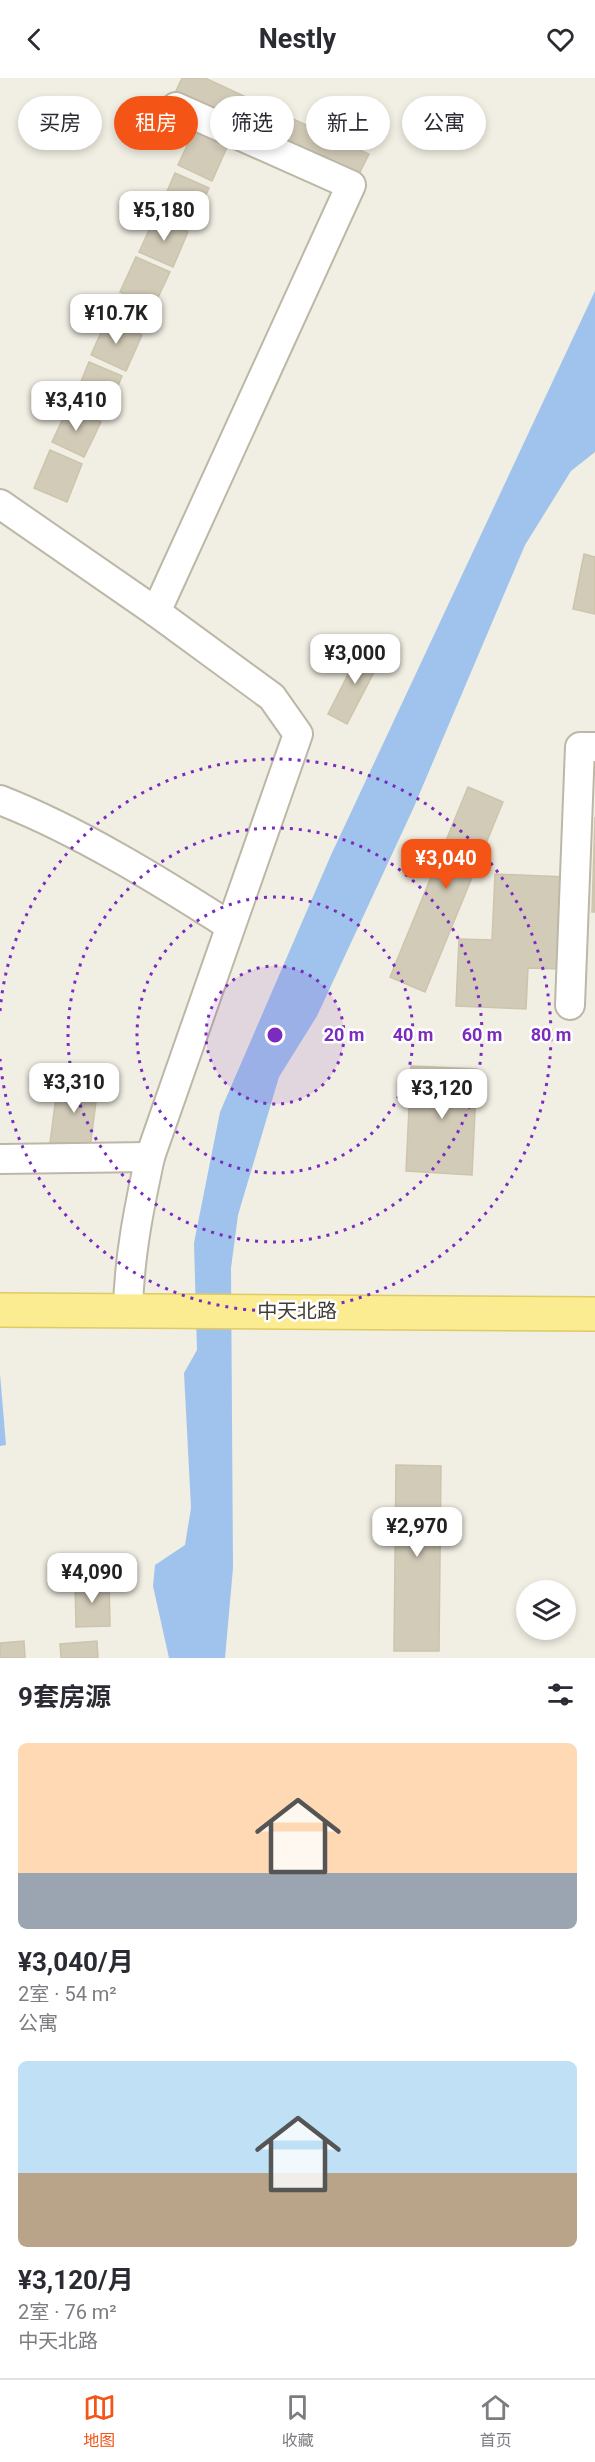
<!DOCTYPE html>
<html lang="zh">
<head>
<meta charset="utf-8">
<style>
	body { margin:0; font-family:Roboto,"Noto Sans SC",sans-serif; background:#f2f2f3; color:#2b2b33; height:100vh; display:flex; flex-direction:column; font-size:22px; white-space:nowrap }
	* { box-sizing:border-box; margin:0 }
	p { font-size:20px; color:#7c7c81 }
	.icon { flex:none; width:33px; height:33px; fill:none; stroke:currentColor; stroke-width:2; stroke-linecap:round; stroke-linejoin:round }
	.map { position:relative; height:1580px; overflow:hidden }
	.details { display:flex; flex-direction:column; background:#fff; flex:1 }
	.details>* { flex:none }
	.guide { position:absolute; left:18px; top:18px; width:560px; height:54px; display:flex; gap:12px }
	.controls { position:absolute; left:516px; top:1502px; display:grid; gap:12px }
	.controls a { display:grid; place-items:center; width:60px; height:60px; border-radius:50%; background:#fff; box-shadow:0 3px 9px #0003; font-size:30px }
	.price { position:absolute; translate:-50% -51px; padding:0 14px; border-radius:12px; background:#fff; color:#222; font-size:20px; line-height:39px; filter:drop-shadow(0 2px 3px #0008) }
	.price::after { content:''; position:absolute; left:50%; top:36px; width:18px; height:14px; margin-left:-9px; background:inherit; clip-path:polygon(0 0,100% 0,50% 100%) }
	.price.active { background:#f45416; color:#fff }
	ul { padding:0; list-style:none }
	li { display:grid; align-content:center; gap:12px; height:318px; padding:0 18px }
	li span { display:grid; place-items:center; height:186px; border-radius:9px; color:#555 }
	li>.icon { margin-inline-start:auto }
	span .icon { width:108px; height:108px; fill:#fffc; stroke-width:1 }
	li b { font-size:26px }
	h2 { display:flex; justify-content:space-between; align-items:center; height:72px; padding:0 18px; font-size:26px }
	.pill { padding:0 21px; border-radius:27px; background:#fff; box-shadow:0 3px 9px #0003; font-size:21px; line-height:54px }
	.pill.active { background:#f45416; color:#fff }
	header { display:flex; justify-content:space-between; align-items:center; height:78px; padding:0 18px; background:#fff; font-size:27px; font-weight:700 }
	.menu { display:flex; justify-content:space-around; align-items:center; height:84px; border-top:2px solid #e1e1e2; background:#fff; font-size:16px; color:#7c7c81 }
	.menu a { display:grid; justify-items:center; gap:3px }
	.menu .active { color:#f45416 }
	.map>svg:first-child { display:block }
</style>
</head>
<body>
<header><svg class="icon" aria-label="back" viewBox="0 0 24 24"><path d="M15 5l-7 7 7 7"/></svg>Nestly<svg class="icon" aria-label="heart" viewBox="0 0 24 24"><path d="M12 20l-8-8c-3-5 5-10 8-4 3-6 11-1 8 4z"/></svg></header>
<div class="map">
<svg width="595" height="1580" viewBox="0 0 595 1580">
	<rect width="100%" height="100%" fill="#f1eee3"/>
	<g fill="#9fc3ed">
		<polygon points="595,213 595,374 571,393 525,467 413,731 317,938 279,999 238,1137 231,1190 233,1490 225,1580 169,1580 153,1508 155,1487 185,1467 191,1430 184,1295 197,1272 194,1165 220,1034 331,777"/>
		<polygon points="0,1296 6,1367 0,1368"/>
	</g>
	<g fill="#d2cbb8" stroke="#cdc4ac" stroke-width="1.5">
		<polygon points="182,0 205,0 369,76 358,98 176,13"/>
		<polygon points="195,51 228,67 212,103 178,87"/>
		<polygon points="175,95 209,110 193,147 159,132"/>
		<polygon points="155,139 188,154 173,189 139,174"/>
		<polygon points="136,179 170,194 153,230 120,214"/>
		<polygon points="107,241 142,257 126,293 91,277"/>
		<polygon points="89,284 122,298 106,337 73,323"/>
		<polygon points="69,328 101,344 84,379 52,364"/>
		<polygon points="50,372 82,386 67,424 34,410"/>
		<polygon points="584,476 595,479 595,536 573,531"/>
		<polygon points="362,569 382,579 347,646 328,636"/>
		<polygon points="468,709 503,724 425,914 390,899"/>
		<polygon points="595,739 595,834 592,834"/>
		<polygon points="495,796 566,799 562,891 528,890 526,931 456,928 459,861 492,862"/>
		<polygon points="411,988 477,991 472,1097 406,1093"/>
		<polygon points="58,1003 98,1008 90,1070 50,1065"/>
		<polygon points="396,1387 441,1388 439,1573 394,1573"/>
		<polygon points="109,1502 110,1548 76,1549 75,1503"/>
		<polygon points="24,1563 25,1580 0,1580 0,1565"/>
		<polygon points="97,1563 98,1580 61,1580 60,1566"/>
	</g>
	<g fill="none" stroke-linecap="round" stroke-linejoin="round">
		<g stroke="#bcb7a6" stroke-width="32">
			<g id="minor">
				<path d="M0,426L156,534L272,619L298,656L150,1079C139,1130 129,1179 128,1232"/>
				<polyline points="156,534 351,107 176,29"/>
				<path d="M0,722C77,752 160,803 230,848"/>
				<polyline points="570,927 580,669 595,669"/>
				<polyline points="0,1081 150,1079"/>
			</g>
		</g>
		<g stroke="#e0ca62" stroke-width="36">
			<polyline id="major" points="0,1232 595,1236"/>
		</g>
		<use href="#minor" stroke="#fff" stroke-width="28"/>
		<use href="#major" stroke="#fbeb91" stroke-width="33"/>
	</g>
	<circle cx="275" cy="957" r="69" fill="#7b2cbf" fill-opacity=".12"/>
	<g fill="none" stroke="#7b2cbf" stroke-width="3" stroke-dasharray="3 6">
		<circle cx="275" cy="957" r="69"/>
		<circle cx="275" cy="957" r="138"/>
		<circle cx="275" cy="957" r="207"/>
		<path d="M0 933A276 276 0 1 1 0 981"/>
	</g>
	<g text-anchor="middle" dominant-baseline="central" stroke-width="5" stroke-linejoin="round" paint-order="stroke">
		<g font-size="20" fill="#423e33" stroke="#fff">
			<text x="297" y="1233">中天北路</text>
		</g>
	</g>
	<circle cx="275" cy="957" r="9" fill="#7b2cbf" stroke="#fff" stroke-width="3"/>
	<g font-size="18" text-anchor="middle" font-weight="bold" fill="#7b2cbf" stroke="#fff" stroke-width="5" stroke-linejoin="round" paint-order="stroke">
		<text x="344" y="963">20 m</text>
		<text x="413" y="963">40 m</text>
		<text x="482" y="963">60 m</text>
		<text x="551" y="963">80 m</text>
	</g>
</svg>
<div class="controls">
<a><svg class="icon" aria-label="layers" viewBox="0 0 24 24"><path d="M12 4l9 5-9 5-9-5zM3 14l9 5 9-5"/></svg></a>
</div>
<b class="price" style="left:164px;top:164px">¥5,180</b>
<b class="price" style="left:116px;top:267px">¥10.7K</b>
<b class="price" style="left:76px;top:354px">¥3,410</b>
<b class="price" style="left:355px;top:607px">¥3,000</b>
<b class="price active" style="left:446px;top:812px">¥3,040</b>
<b class="price" style="left:74px;top:1036px">¥3,310</b>
<b class="price" style="left:442px;top:1042px">¥3,120</b>
<b class="price" style="left:417px;top:1480px">¥2,970</b>
<b class="price" style="left:92px;top:1526px">¥4,090</b>
<div class="guide">
<a class="pill">买房</a>
<a class="pill active">租房</a>
<a class="pill">筛选</a>
<a class="pill">新上</a>
<a class="pill">公寓</a>
</div>
</div>
<section class="details">
<h2>9套房源<svg class="icon" aria-label="filters" viewBox="0 0 24 24"><path d="M4 7h16M4 17h16"/><circle cx="9" cy="7" r="2"/><circle cx="15" cy="17" r="2"/></svg></h2>
<ul>
<li><span style="background:linear-gradient(#ffd9b3 70%,#9aa5b1 0)"><svg class="icon" aria-label="home" viewBox="0 0 24 24"><path d="M3 11l9-7 9 7M6 9v11h12V9"/></svg></span><div><b>¥3,040/月</b><p>2室 · 54 m²</p><p>公寓</p></div></li>
<li><span style="background:linear-gradient(#bfe0f5 60%,#b9a48a 0)"><svg class="icon" aria-label="home" viewBox="0 0 24 24"><path d="M3 11l9-7 9 7M6 9v11h12V9"/></svg></span><div><b>¥3,120/月</b><p>2室 · 76 m²</p><p>中天北路</p></div></li>
</ul>
</section>
<nav class="menu">
<a class="active"><svg class="icon" aria-label="map" viewBox="0 0 24 24"><path d="M3 6l6-2 6 2 6-2v14l-6 2-6-2-6 2zM9 4v14M15 6v14"/></svg>地图</a>
<a><svg class="icon" aria-label="saved" viewBox="0 0 24 24"><path d="M7 4h10v16l-5-4-5 4z"/></svg>收藏</a>
<a><svg class="icon" aria-label="home" viewBox="0 0 24 24"><path d="M3 11l9-7 9 7M6 9v11h12V9"/></svg>首页</a>
</nav>
</body>
</html>
